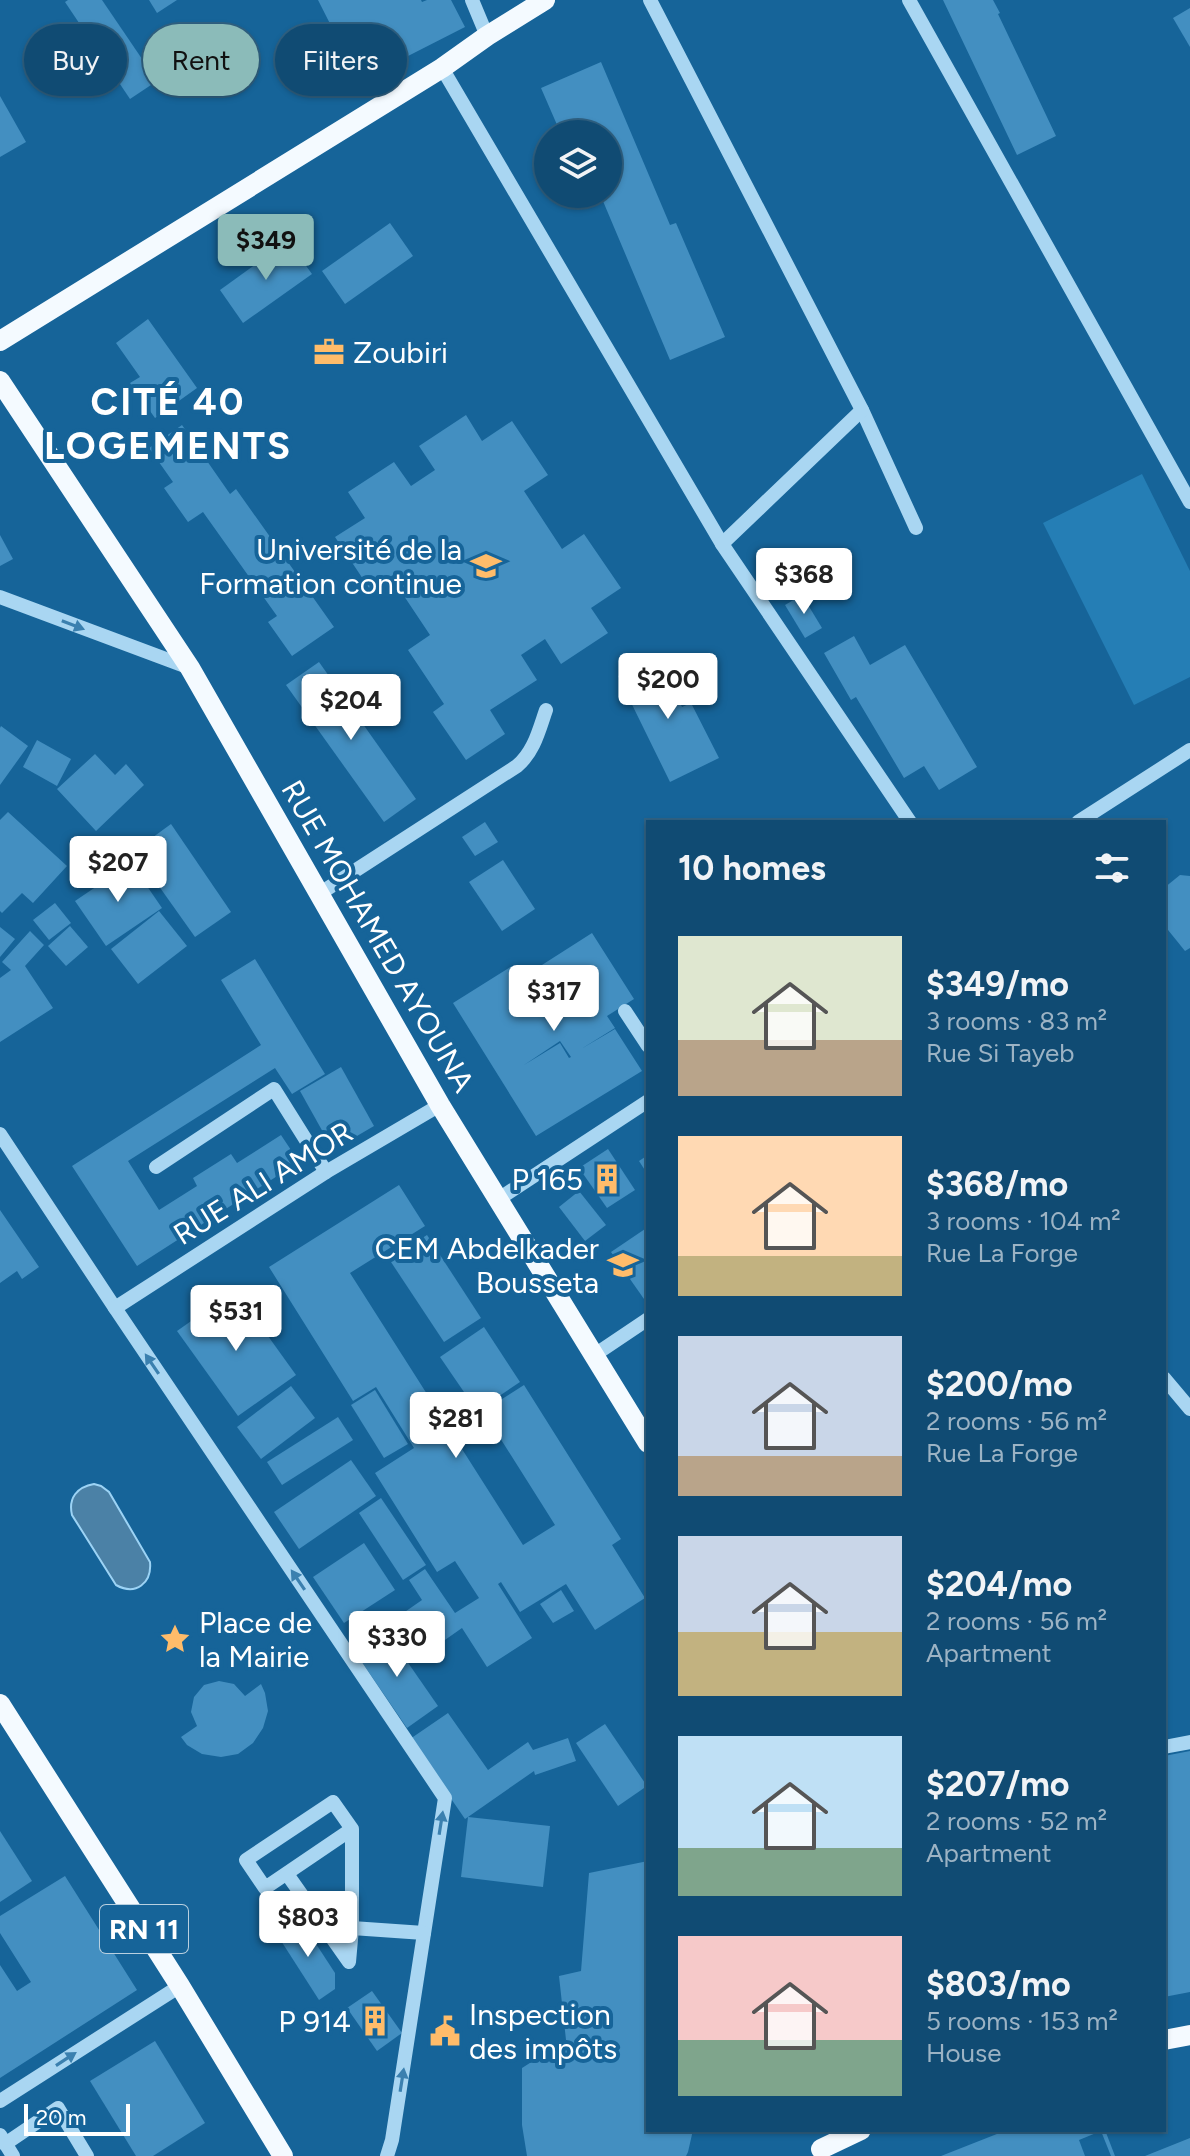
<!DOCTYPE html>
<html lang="en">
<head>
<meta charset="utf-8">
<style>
	body { margin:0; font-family:Figtree,sans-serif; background:#195278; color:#f1f3f6; height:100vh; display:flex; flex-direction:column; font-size:30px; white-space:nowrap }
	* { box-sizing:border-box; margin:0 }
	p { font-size:26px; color:#9cb3c4 }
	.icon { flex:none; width:44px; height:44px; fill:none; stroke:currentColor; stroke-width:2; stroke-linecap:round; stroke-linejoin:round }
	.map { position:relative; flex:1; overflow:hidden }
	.sheet { position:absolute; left:646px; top:820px; width:520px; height:1312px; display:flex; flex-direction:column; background:#104b73; border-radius:0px; box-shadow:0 2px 6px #0004,0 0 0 2px #306385 }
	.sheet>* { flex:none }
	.top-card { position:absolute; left:24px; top:24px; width:502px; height:72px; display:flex; gap:16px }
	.controls { position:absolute; left:534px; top:120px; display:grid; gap:16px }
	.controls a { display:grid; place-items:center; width:88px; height:88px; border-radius:50%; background:#104b73; box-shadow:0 2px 6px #0004,0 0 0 2px #306385; font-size:40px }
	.scale { position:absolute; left:24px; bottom:20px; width:106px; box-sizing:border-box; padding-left:8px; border:4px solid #fff; border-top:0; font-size:22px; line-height:28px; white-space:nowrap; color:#fff; -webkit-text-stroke:6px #166499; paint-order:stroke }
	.price { position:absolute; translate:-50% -68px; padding:0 18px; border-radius:8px; background:#fff; color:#222; font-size:26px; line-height:52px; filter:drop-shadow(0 2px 4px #0008) }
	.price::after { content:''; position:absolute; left:50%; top:48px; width:24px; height:18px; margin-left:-12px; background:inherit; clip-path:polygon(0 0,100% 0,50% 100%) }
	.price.active { background:#8bbbb9; color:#111 }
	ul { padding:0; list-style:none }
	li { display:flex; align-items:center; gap:24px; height:200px; padding:0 32px }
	li span { display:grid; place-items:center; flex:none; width:224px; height:160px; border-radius:0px; color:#555 }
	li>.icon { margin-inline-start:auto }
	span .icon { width:96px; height:96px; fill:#fffc; stroke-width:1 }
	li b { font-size:34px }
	h2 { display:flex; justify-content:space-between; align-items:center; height:96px; padding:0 32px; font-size:34px }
	.tag { padding:0 28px; border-radius:36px; background:#104b73; box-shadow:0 2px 6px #0004,0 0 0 2px #306385; font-size:28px; line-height:72px }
	.tag.active { background:#8bbbb9; color:#111 }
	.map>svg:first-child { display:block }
</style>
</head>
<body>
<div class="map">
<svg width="1190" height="2156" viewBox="0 0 1190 2156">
	<rect width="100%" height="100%" fill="#166499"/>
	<polygon fill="#257eb5" points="1142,474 1190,571 1190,677 1134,705 1043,523"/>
	<path fill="#4b81a6" stroke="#9cd3f5" stroke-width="2" d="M94,1484L101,1486L109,1492L150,1562C152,1583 136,1596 116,1585L72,1515C68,1498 77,1487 94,1484Z"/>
	<g fill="#438fc1" fill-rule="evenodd">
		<polygon points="68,0 102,0 157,81 130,99 65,2"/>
		<polygon points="149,0 177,0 157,13"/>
		<polygon points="318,0 421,0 422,2 427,0 451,0 465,27 359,81"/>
		<polygon points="943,0 993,0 1000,13 998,14 1056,136 1017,155"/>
		<polygon points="1190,8 1190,47 1173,18"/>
		<polygon points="601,62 670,225 676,223 725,337 670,360 600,194 608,194 608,134 561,134 541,88"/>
		<polygon points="0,96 26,142 0,157"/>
		<polygon points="390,223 413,256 345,304 322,271"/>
		<polygon points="288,241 312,274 243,323 220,290"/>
		<polygon points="148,319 197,388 155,418 130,383 140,377 116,343"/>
		<polygon points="466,415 482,441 512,421 548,475 524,491 562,549 584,534 621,588 591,608 608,633 561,664 545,639 521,655 537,680 490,710 505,734 466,760 433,712 444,704 408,650 430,635 392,578 371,591 335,537 365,518 348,492 394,462 411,486 435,470 419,446"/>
		<polygon points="182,425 230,494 236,489 334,627 292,656 268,622 277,616 203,512 188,522 164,488 173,482 149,448"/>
		<polygon points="0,535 13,559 0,566"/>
		<polygon points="802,595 822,628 805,638 785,605"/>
		<polygon points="854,636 870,665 905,645 977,767 939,790 924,766 904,778 856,697 851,700 824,653"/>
		<polygon points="657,656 682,707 691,703 719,758 670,782 618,676"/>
		<polygon points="319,662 416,799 384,822 286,685"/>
		<polygon points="1,726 28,746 0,785 0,728"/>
		<polygon points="37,740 71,759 57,786 23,767"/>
		<polygon points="95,754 115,775 126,764 144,785 96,831 57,789"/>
		<polygon points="8,812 67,866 33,903 22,893 2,913 0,911 0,820"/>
		<polygon points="485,822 498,842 475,856 462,837"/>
		<polygon points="171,824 231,912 195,937 134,851"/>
		<polygon points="503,860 535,909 502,931 469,882"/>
		<polygon points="131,863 162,908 106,946 75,901"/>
		<polygon points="1180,875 1190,876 1190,948 1185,951 1164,925 1164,888"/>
		<polygon points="55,903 71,923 49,940 33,920"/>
		<polygon points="159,911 187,946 138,984 111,949"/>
		<polygon points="70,926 88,947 66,966 48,946"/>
		<polygon points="0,927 15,939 0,957"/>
		<polygon points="30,931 44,945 25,966 53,1008 0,1042 0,978 11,970 2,962"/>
		<path d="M592,933L634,999L607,1016L615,1028L581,1049L615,1029L642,1071L536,1136L453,1003L512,966L520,979ZM560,1041L571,1057L569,1058L560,1043L524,1065Z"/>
		<polygon points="255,959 325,1074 292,1094 275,1068 128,1161 159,1210 197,1186 193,1178 231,1154 237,1163 281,1135 299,1162 137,1266 72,1166 261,1045 221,980"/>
		<polygon points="341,1067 374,1126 333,1150 300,1091"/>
		<polygon points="608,1149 635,1190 607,1208 579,1168"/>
		<polygon points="648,1155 648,1175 639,1161"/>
		<polygon points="399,1185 425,1226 350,1273 523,1545 555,1525 483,1411 524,1385 621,1539 612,1545 645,1598 595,1630 566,1584 520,1612 501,1582 498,1584 532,1638 487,1667 462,1628 425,1654 399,1616 422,1600 409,1580 425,1569 455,1613 479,1598 455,1561 437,1572 375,1473 414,1448 376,1387 353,1401 269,1267"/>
		<polygon points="579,1191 606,1225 585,1241 559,1207"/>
		<polygon points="0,1210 39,1267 22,1279 17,1271 0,1283"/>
		<polygon points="645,1229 648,1233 648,1296 644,1299 611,1252"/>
		<polygon points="427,1235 481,1318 444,1342 389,1259"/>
		<polygon points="235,1290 296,1375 238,1416 177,1331"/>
		<polygon points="484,1327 520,1382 477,1411 440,1357"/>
		<polygon points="291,1386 315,1418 261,1459 237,1427"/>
		<polygon points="375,1390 408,1444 384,1458 351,1405"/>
		<polygon points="338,1417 353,1440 282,1485 267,1462"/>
		<polygon points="351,1460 376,1496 299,1549 274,1512"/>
		<polygon points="381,1498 426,1565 403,1580 359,1513"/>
		<polygon points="364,1543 395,1590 344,1623 313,1577"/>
		<polygon points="561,1590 574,1611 553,1623 540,1604"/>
		<polygon points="386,1631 438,1706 407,1728 355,1652"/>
		<polygon points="219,1681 234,1684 245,1696 261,1684 265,1693 268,1711 263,1728 253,1743 238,1754 221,1757 202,1754 187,1745 181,1737 197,1726 191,1712 194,1697 204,1685"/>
		<polygon points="448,1713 488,1770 528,1742 533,1750 568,1738 576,1761 535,1775 534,1771 468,1817 550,1826 543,1887 461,1877 468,1817 465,1819 410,1739"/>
		<polygon points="605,1724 647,1786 618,1806 576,1743"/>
		<polygon points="1190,1751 1190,1992 1164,1997 1164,1756"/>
		<polygon points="0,1831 32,1881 0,1902"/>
		<polygon points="648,1861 648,2130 693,2130 688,2152 686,2156 527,2156 522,2125 522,2068 566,2040 559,1976 581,1971 589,1873"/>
		<polygon points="65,1876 137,1990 0,2078 0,1965 17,1991 31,1982 0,1933 0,1916"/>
		<polygon points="289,1922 305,1927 335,1973 335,1989 319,2000 276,1933"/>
		<polygon points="372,1991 402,2033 377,2051 347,2008"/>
		<polygon points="155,2041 205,2123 153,2156 136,2156 90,2081"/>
		<polygon points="1007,2130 1105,2130 1115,2156 1111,2156 1101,2131 1079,2140 1085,2156 941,2156"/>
		<polygon points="1190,2138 1190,2156 1145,2156"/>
	</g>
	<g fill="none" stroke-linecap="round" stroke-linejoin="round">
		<g stroke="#a9d6f2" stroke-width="14">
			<polyline points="472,0 487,36"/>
			<polyline points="650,0 862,410 916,528"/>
			<polyline points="909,0 1190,502"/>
			<polyline points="442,68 722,544 910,822"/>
			<polyline points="722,544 862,410"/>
			<polyline points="0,597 190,668"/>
			<polyline points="1078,822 1190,750"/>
			<path d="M319,894L517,766C534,752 539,730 546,710"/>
			<polyline points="625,1011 648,1046"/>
			<polyline points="0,1134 115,1308 445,1798 392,2140 387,2156"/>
			<polyline points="156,1167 274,1089 326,1172"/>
			<polyline points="497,1200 648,1101"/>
			<polyline points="115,1308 326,1172 440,1105"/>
			<polyline points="593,1356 648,1319"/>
			<polyline points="1164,1378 1190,1409"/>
			<polyline points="1164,1747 1190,1742"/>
			<polyline points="352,1829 265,1888 246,1860 333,1802 352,1829 352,1928 424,1933"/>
			<polyline points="287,1874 349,1962 352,1928 325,1927"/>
			<polyline points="0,2101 180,1986"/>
			<polyline points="0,2135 13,2156"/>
			<polyline points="5,2144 58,2108 87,2156"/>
		</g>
		<g stroke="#f4faff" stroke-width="20">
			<polyline points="0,341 442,68 487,36 545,0"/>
			<polyline points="0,381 190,668 440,1105 648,1443"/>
			<polyline points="0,1704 180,1986 283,2156"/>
			<polyline points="1164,2040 1190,2035"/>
			<polyline points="821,2149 861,2130"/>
		</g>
	</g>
	<defs><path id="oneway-solid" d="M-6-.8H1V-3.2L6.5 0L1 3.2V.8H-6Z" transform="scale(2)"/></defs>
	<g fill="#3b80af">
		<use href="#oneway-solid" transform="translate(73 625) rotate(21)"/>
		<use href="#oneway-solid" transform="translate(152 1364) rotate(-124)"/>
		<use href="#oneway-solid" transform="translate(298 1580) rotate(-124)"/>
		<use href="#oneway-solid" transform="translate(441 1823) rotate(-81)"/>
		<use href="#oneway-solid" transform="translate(66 2059) rotate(-33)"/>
		<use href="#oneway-solid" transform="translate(402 2080) rotate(-81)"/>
	</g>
	<defs>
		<g id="office-bare" transform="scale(2.4)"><path d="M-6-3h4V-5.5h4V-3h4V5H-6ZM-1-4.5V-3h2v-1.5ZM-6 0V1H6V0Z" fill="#ffbc6a" stroke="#166499" stroke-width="2.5" paint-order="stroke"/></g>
		<g id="university-bare" transform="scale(2.4)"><path d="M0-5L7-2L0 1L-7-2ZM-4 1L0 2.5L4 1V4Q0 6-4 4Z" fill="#ffbc6a" stroke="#166499" stroke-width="2.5" paint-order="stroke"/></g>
		<g id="building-bare" transform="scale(2.4)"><path d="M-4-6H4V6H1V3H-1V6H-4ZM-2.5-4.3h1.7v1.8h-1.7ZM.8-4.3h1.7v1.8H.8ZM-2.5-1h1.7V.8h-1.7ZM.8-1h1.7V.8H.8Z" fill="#ffbc6a" stroke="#166499" stroke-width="2.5" paint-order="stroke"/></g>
		<g id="school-bare" transform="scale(2.4)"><path d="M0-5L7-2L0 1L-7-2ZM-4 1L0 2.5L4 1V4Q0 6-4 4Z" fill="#ffbc6a" stroke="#166499" stroke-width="2.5" paint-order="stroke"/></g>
		<g id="sight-bare" transform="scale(2.4)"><path d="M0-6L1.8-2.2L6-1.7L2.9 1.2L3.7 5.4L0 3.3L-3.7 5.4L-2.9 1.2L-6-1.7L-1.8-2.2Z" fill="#ffbc6a" stroke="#166499" stroke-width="2.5" paint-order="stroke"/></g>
		<g id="civic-bare" transform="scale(2.4)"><path d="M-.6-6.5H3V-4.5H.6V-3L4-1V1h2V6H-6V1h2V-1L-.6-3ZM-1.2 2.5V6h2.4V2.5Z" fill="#ffbc6a" stroke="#166499" stroke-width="2.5" paint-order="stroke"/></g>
	</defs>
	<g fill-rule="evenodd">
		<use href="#office-bare" x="329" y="352"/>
		<use href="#university-bare" x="486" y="566"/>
		<use href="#building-bare" x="607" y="1179"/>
		<use href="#school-bare" x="623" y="1265"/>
		<use href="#sight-bare" x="175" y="1639"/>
		<use href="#building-bare" x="375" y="2021"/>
		<use href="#civic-bare" x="445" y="2031"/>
	</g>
	<g text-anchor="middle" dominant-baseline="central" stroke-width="8" stroke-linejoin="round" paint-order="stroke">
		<rect fill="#166499" stroke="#b9d0e0" stroke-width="2" x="100" y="1905" width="88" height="48" rx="6"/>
		<g font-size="28" font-weight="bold" fill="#fff">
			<text x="144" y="1929">RN 11</text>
		</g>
		<g font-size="30" fill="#fff" stroke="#166499" text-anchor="end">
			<text x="353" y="352" text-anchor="start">Zoubiri</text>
			<text x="462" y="549">Université de la<tspan x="462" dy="34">Formation continue</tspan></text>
			<text x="583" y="1179">P 165</text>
			<text x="599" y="1248">CEM Abdelkader<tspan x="599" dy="34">Bousseta</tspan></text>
			<text x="199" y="1622" text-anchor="start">Place de<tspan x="199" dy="34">la Mairie</tspan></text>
			<text x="469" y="2014" text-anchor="start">Inspection<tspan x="469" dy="34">des impôts</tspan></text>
			<text x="351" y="2021">P 914</text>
		</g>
		<g font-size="30" fill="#fff" stroke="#166499">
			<text transform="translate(378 936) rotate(60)">RUE MOHAMED AYOUNA</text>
			<text transform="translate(263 1183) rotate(-32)">RUE ALI AMOR</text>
		</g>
		<g font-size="38" font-weight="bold" letter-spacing="2" fill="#fff" stroke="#166499">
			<text x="168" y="402">CITÉ 40<tspan x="168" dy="44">LOGEMENTS</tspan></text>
		</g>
	</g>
</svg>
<div class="controls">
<a><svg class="icon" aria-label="layers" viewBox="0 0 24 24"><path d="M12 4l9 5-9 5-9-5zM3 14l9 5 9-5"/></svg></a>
</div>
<div class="scale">20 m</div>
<b class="price active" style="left:266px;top:282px">$349</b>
<b class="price" style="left:804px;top:616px">$368</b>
<b class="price" style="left:668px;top:721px">$200</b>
<b class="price" style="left:351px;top:742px">$204</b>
<b class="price" style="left:118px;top:904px">$207</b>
<b class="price" style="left:554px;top:1033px">$317</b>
<b class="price" style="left:236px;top:1353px">$531</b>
<b class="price" style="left:456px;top:1460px">$281</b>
<b class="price" style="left:397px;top:1679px">$330</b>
<b class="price" style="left:308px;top:1959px">$803</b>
<div class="top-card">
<a class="tag">Buy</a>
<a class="tag active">Rent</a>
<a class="tag">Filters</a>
</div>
<section class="sheet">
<h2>10 homes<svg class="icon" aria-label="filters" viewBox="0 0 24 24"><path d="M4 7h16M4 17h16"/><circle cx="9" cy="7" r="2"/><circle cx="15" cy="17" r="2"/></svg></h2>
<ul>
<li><span style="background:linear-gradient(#dfe7d0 65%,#b9a48a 0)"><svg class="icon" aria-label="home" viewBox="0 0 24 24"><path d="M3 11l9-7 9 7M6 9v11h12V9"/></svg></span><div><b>$349/mo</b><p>3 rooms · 83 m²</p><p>Rue Si Tayeb</p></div></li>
<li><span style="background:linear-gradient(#ffd9b3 75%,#c2b280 0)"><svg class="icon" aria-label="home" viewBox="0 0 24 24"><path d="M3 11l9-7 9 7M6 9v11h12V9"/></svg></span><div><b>$368/mo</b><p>3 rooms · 104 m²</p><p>Rue La Forge</p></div></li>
<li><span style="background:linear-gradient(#c9d6e8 75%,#b9a48a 0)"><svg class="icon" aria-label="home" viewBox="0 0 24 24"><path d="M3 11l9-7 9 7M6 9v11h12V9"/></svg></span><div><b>$200/mo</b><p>2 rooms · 56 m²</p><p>Rue La Forge</p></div></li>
<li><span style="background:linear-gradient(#c9d6e8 60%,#c2b280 0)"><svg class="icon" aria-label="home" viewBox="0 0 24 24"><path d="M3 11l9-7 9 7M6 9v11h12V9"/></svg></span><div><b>$204/mo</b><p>2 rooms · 56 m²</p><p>Apartment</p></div></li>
<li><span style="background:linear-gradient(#bfe0f5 70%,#7fa58c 0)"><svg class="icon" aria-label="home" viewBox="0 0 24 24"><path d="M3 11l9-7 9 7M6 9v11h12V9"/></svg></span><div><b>$207/mo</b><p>2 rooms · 52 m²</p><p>Apartment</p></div></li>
<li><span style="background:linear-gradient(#f6c9c9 65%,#7fa58c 0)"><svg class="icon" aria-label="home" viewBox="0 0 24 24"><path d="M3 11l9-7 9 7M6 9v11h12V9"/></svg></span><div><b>$803/mo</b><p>5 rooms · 153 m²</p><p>House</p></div></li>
</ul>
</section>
</div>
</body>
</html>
